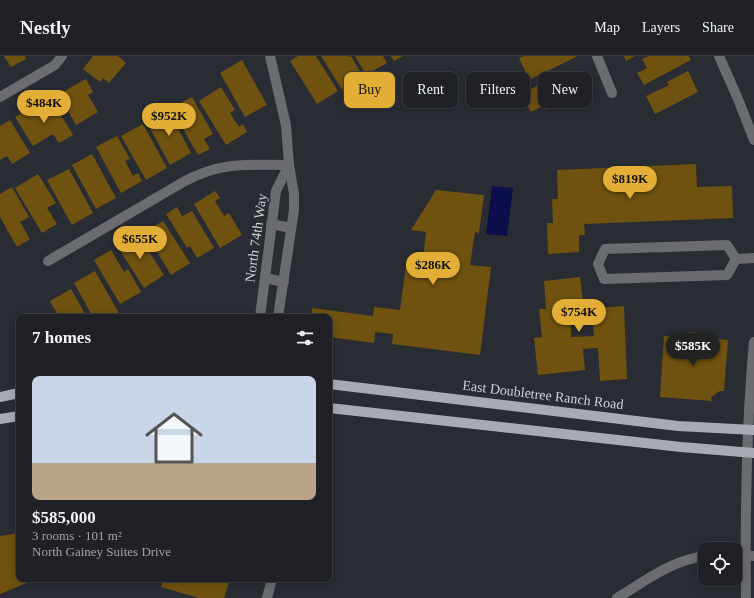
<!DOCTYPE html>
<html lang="en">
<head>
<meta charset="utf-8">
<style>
	body { margin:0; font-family:Georgia,serif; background:#27292e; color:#f1f3f6; height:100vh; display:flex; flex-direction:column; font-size:15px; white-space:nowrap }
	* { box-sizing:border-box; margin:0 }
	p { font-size:13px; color:#a1a3a7 }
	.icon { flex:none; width:22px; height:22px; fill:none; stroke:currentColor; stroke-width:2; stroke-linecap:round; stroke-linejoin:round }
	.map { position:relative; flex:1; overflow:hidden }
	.sheet { position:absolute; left:16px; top:258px; width:316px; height:268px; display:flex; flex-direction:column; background:#1f2126; border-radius:8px; box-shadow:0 2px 10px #0003,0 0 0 1px #3c3e43 }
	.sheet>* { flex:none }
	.top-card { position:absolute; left:344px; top:16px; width:350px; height:36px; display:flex; gap:8px }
	.fabs { position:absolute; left:698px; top:486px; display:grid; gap:8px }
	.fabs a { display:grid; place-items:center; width:44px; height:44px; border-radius:8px; background:#1f2126; box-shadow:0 2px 10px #0003,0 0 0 1px #3c3e43; font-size:20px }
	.price { position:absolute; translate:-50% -34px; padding:0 9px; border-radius:14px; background:#e3ae35; color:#111; font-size:13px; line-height:26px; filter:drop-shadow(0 1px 2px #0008) }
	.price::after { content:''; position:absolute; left:50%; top:24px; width:12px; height:9px; margin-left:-6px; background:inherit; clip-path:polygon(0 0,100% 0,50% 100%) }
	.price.current { background:#222; color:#fff }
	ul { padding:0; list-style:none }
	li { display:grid; align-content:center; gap:8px; height:212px; padding:0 16px }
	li+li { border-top:1px solid #3c3e43 }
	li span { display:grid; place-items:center; height:124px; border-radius:8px; color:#555 }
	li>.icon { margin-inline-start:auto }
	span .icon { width:72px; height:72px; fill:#fffc; stroke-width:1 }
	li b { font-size:17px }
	h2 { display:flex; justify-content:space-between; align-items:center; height:48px; padding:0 16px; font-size:17px }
	.tag { padding:0 14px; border-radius:8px; background:#1f2126; box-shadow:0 2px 10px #0003,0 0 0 1px #3c3e43; font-size:14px; line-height:36px }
	.tag.current { background:#e3ae35; color:#111 }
	header { display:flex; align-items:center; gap:24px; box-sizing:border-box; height:56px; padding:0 20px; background:#1f2126; border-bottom:1px solid #3c3e43 }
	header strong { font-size:19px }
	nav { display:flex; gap:22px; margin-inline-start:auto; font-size:14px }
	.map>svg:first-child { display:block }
</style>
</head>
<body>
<header>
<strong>Nestly</strong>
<nav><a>Map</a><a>Layers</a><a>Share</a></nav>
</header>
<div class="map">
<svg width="754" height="542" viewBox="0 0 754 542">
	<rect width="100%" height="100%" fill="#292c33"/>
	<polygon fill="#0c0d4b" points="492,130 513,132 507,180 486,178"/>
	<g fill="#6f520f" fill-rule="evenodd">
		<polygon points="4,0 25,0 26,3 11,11"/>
		<polygon points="93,0 118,0 126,7 109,27 103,22 100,26 83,13"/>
		<polygon points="298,0 316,0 338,35 317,48 290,5"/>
		<polygon points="321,0 347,0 348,1 351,0 364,22 343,35"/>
		<polygon points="355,0 383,0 387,7 366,19"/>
		<polygon points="391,0 403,0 394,5"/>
		<polygon points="524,0 576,0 576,1 529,24 519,2"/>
		<polygon points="624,0 635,0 626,5"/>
		<polygon points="649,0 689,0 691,4 644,29 637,17 647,12 642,3"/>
		<polygon points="242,4 267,49 245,61 220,17"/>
		<polygon points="688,15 698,36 655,58 646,40 669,29 667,26"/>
		<polygon points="570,20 579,38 546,54 543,50 531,56 521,38 545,26 548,31"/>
		<polygon points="86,23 93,36 88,39 98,56 76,69 59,38"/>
		<polygon points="221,31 235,54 230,57 239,71 243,68 247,76 226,89 199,45"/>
		<polygon points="192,41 213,78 204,83 210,93 198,99 171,52"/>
		<polygon points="53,46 73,79 59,87 53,78 33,90 15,61 34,50 37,55"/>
		<polygon points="168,53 191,97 170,109 146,65"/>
		<polygon points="10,64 30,97 12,108 7,100 0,104 0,70"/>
		<polygon points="143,68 167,112 146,124 121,80"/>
		<polygon points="117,80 130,103 125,105 133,120 138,117 142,125 121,137 96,91"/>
		<polygon points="92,98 116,142 96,153 72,109"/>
		<polygon points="696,108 697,131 732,130 733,162 584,168 585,179 579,179 579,196 548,198 547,167 553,167 552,143 558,143 557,114"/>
		<polygon points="69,113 93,157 72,169 47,124"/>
		<polygon points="38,118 56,147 47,152 57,168 42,177 15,132"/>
		<polygon points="12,131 29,161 20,166 30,183 17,191 0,161 0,138"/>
		<polygon points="436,134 484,139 479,177 475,176 470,209 491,211 480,299 392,288 393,278 375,276 374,287 329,281 329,261 311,261 312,252 373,260 374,251 400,254 407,202 423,204 426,176 411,174"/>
		<polygon points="215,135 220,142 215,145 224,160 229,157 242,179 220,192 194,148"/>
		<polygon points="177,151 182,160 192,155 214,192 197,202 190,190 187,192 166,158"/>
		<polygon points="163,165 190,207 171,219 145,176"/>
		<polygon points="137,177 164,219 144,232 117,190"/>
		<polygon points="111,194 124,216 128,213 141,236 120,248 94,204"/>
		<polygon points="95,215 120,259 116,261 93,261 74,227"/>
		<path d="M580,221L584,253L624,250L627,323L600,325L598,292L583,293L585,314L538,319L534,282L542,281L539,253H546L544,225ZM571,259H592L594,280L571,281Z"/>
		<polygon points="71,233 87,261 59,261 50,245"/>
		<polygon points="689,276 709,278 709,282 728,284 724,335 720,335 711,341 712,345 660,341 664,280 688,282"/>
		<polygon points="19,477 19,523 28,523 29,526 0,538 0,480"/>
		<polygon points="164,523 230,523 224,542 199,542 161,531"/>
	</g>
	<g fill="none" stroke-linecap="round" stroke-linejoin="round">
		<g stroke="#6a6c70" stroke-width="10">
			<polyline points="270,0 286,69 289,109 294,138 294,154 278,261"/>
			<polyline points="597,0 612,37"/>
			<polyline points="719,0 738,43 754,84"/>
			<polyline points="0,41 55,9 62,0"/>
			<polyline points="271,168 291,172"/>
			<polygon points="727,189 736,203 727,219 604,223 598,208 605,193"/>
			<polyline points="736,203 754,202"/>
			<path d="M48,205L185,125C223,105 248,109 289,109"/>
			<polyline points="265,222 284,226"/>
			<polyline points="260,261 276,135 289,109"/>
			<polyline points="735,499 754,500"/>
			<polyline points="267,542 272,523"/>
			<path d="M617,542C645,525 672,504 705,500"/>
			<path d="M746,542C745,456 746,371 754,286"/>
		</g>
		<g stroke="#a9abb4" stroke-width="10">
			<polyline points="329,328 678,370 754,374"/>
			<polyline points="0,341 19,337"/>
			<polyline points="329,352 681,391 754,397"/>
			<polyline points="0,363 19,360"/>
		</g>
	</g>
	<g text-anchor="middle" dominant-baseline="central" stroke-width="3.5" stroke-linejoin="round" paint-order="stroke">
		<g font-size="14" fill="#d0d2d7" stroke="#292c33">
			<text transform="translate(256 182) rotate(-82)">North 74th Way</text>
			<text transform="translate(543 339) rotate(7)">East Doubletree Ranch Road</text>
		</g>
	</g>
</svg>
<div class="fabs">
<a><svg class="icon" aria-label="locate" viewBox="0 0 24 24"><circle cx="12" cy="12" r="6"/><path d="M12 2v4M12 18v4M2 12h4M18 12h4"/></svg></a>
</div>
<b class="price" style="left:44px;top:68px">$484K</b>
<b class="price" style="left:169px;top:81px">$952K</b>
<b class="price" style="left:630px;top:144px">$819K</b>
<b class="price" style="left:140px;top:204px">$655K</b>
<b class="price" style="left:433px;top:230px">$286K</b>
<b class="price" style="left:579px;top:277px">$754K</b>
<b class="price current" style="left:693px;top:311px">$585K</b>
<div class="top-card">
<a class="tag current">Buy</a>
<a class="tag">Rent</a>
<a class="tag">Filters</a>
<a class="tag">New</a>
</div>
<section class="sheet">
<h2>7 homes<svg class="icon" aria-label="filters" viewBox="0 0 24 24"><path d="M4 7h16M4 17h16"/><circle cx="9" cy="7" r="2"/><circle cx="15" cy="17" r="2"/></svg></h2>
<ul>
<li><span style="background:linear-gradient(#c9d6e8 70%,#b9a48a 0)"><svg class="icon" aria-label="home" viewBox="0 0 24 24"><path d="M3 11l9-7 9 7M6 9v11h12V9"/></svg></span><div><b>$585,000</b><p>3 rooms · 101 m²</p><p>North Gainey Suites Drive</p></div></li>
</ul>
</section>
</div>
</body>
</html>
